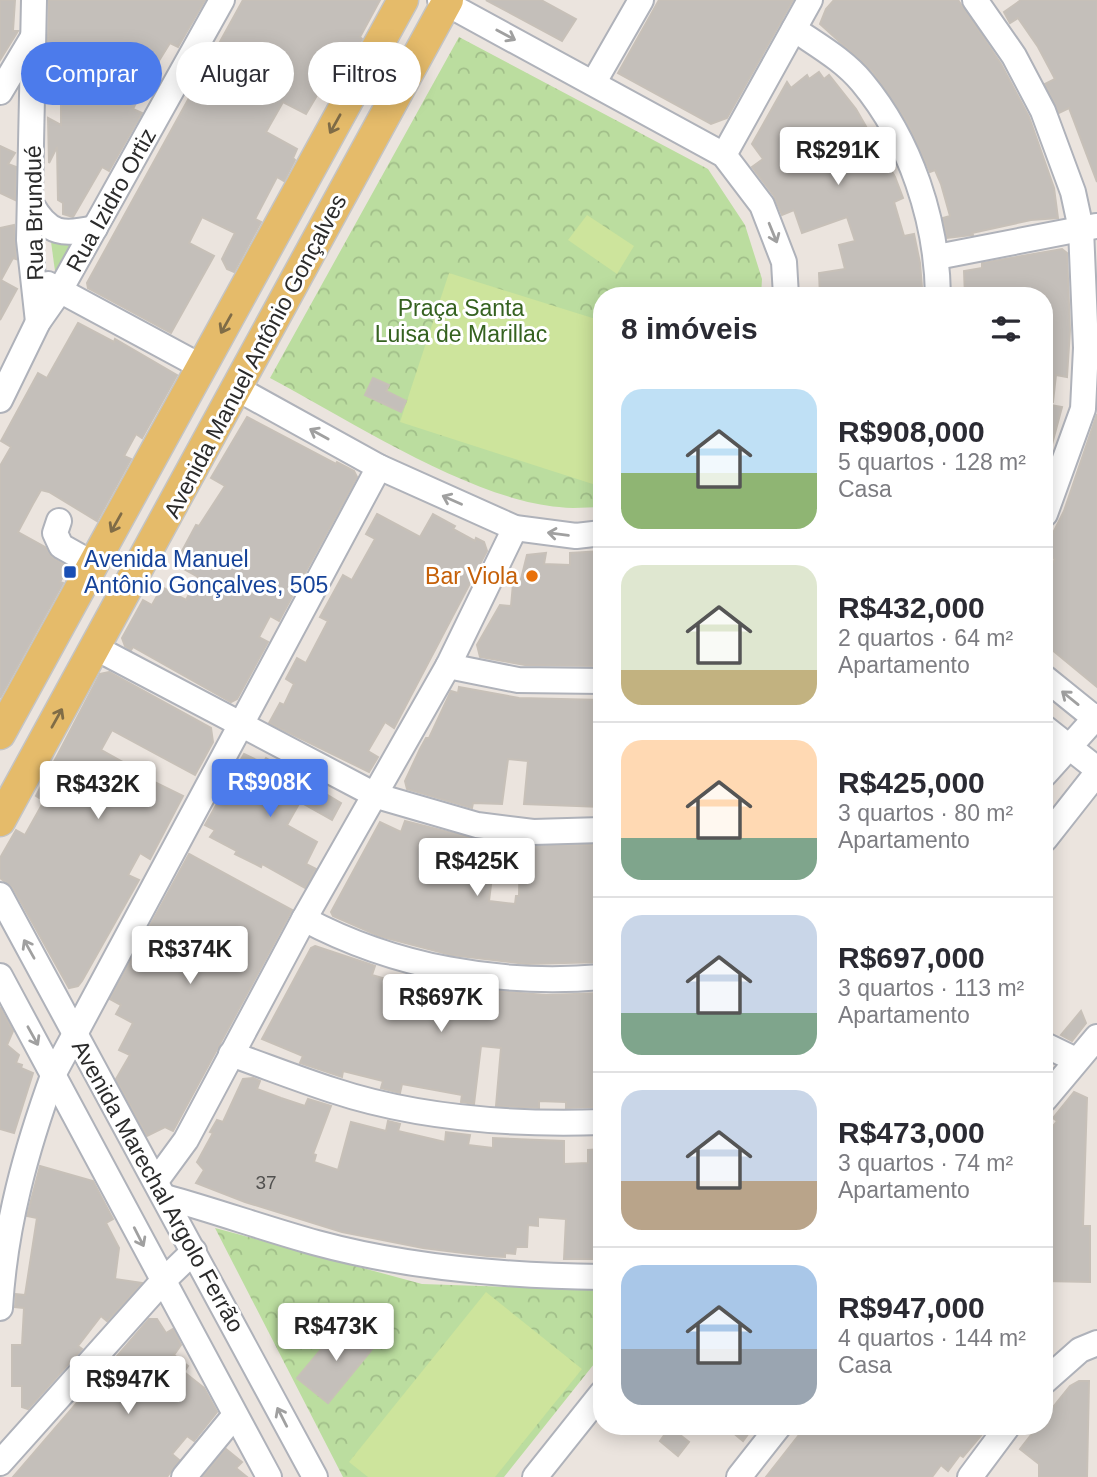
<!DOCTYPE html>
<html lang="pt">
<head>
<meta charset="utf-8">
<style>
	body { margin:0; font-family:Arial,sans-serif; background:#f7f7f7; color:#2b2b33; height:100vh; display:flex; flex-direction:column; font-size:26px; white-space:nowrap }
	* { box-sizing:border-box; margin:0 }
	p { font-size:23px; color:#7c7c81 }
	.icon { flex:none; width:38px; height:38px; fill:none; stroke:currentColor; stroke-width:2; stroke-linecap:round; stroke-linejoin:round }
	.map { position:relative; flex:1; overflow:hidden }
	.side { position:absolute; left:593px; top:287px; width:460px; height:1148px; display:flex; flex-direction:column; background:#fff; border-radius:28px; box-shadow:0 4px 18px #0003 }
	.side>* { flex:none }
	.hud { position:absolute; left:21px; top:42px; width:467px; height:63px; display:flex; gap:14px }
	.price { position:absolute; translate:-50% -60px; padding:0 16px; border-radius:7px; background:#fff; color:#222; font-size:23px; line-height:46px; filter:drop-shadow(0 2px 4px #0008) }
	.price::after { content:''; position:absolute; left:50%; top:42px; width:21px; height:16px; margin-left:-10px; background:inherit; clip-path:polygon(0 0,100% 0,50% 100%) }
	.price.current { background:#4c7beb; color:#fff }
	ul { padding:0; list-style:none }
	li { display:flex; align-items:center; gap:21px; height:175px; padding:0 28px }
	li+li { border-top:2px solid #e1e1e2 }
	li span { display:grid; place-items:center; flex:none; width:196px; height:140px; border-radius:21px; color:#555 }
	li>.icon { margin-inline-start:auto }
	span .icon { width:84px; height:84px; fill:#fffc; stroke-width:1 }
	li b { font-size:30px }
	h2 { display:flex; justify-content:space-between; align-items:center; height:84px; padding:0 28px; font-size:30px }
	.tag { padding:0 24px; border-radius:32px; background:#fff; box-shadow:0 4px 18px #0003; font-size:24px; line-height:63px }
	.tag.current { background:#4c7beb; color:#fff }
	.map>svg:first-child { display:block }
</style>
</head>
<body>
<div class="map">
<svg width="1097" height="1477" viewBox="0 0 1097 1477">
	<defs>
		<pattern id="forest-crowns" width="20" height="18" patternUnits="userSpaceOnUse" patternTransform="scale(1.75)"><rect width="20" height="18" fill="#bbdd9f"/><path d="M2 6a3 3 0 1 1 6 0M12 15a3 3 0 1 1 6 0" fill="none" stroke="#a1be89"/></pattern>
	</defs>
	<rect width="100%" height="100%" fill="#ebe4de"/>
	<polygon fill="#bbdd9f" points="49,227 79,244 55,271"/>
	<g fill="url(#forest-crowns)">
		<path d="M459,37L708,169L745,225L762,279L761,296H602V507C588,507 573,509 559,507C472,500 349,420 270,378Z"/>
		<polygon points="215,1228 422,1284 602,1290 602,1354 504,1477 343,1477"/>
	</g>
	<g fill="#cde49c">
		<polygon points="587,215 634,246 617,274 568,240"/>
		<polygon points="449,273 602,321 602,487 400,422"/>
		<polygon points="486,1292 582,1369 495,1477 368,1477 349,1462"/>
	</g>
	<g fill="#c4bfba" stroke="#c7c0b8" stroke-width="2">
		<polygon points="0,0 15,0 13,31 18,31 0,60"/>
		<polygon points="49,0 205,0 178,47 170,43 147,80 133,109 142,113 109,171 102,167 73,217 63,214 63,203 58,200 57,147 49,163 48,118 61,125 61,105 67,96 60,92 65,83 47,74"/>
		<polygon points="243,0 380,0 360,37 362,39 327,96 319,92 306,114 283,102 266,132 297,149 293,158 295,160 284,181 277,177 255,219 261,222 234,272 227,269 222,259 235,233 202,217 189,243 214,256 171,333 88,288 87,283"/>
		<polygon points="486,0 541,0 576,19 562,41"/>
		<polygon points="659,0 793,0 727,118 711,124 618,73"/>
		<polygon points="834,0 958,0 1001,64 1029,117 1054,188 1058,218 1031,220 972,233 973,235 947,238 943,218 950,216 941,184 935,170 930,172 907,122 873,72 820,24 826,9"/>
		<polygon points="1021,0 1097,0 1097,182 1069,108 1059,113 1045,84 1055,79 1038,47 1018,18 1010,23 1004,12"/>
		<polygon points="819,72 824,79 829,75 856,109 895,177 903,198 894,202 904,236 914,234 920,263 922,288 915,288 916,296 820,296 819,273 845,269 839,245 855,241 847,217 802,233 794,210 782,215 774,196 752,167 763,159 752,144 787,82 791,88 807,75 809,79"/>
		<polygon points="0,146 15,153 8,164 16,167 15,200 0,193"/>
		<polygon points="14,225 16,259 13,258 1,280 17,289 0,320 0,228"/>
		<polygon points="1062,249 1067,253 1070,330 1067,377 1056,375 1053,402 1045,402 1045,296 965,296 964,271 982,268 982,263"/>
		<polygon points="78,323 114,342 115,339 177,375 142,438 136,434 124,456 131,459 97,521 49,492 41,490 33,504 18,532 45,547 53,558 68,567 60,582 63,583 0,698 0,466 11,447 1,441 38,373 47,378"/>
		<polygon points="373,378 389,385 386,391 406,401 401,412 365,395"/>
		<polygon points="1045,404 1062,407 1047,463 1045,463"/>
		<polygon points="1097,414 1097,687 1045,644 1045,578 1055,559 1045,555 1045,549 1064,511"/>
		<polygon points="247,417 336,464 337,462 354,471 357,477 279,621 270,616 259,637 268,642 237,699 231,702 133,647 131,650 125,646 122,638 143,600 152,605 162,587 186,600 198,577 175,564 196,525 199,526 225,486 211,478"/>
		<polygon points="377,514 420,537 433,514 455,526 453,529 475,541 476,538 484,542 487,551 394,728 385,722 368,751 378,757 369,772 269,723 280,703 284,705 294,684 286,679 297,658 306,663 328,621 320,617 343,575 352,580 375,539 366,534"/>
		<polygon points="602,551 602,666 525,665 480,657 477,645 500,605 511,606 513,584 520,583 527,555 546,553 544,564 570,565 570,553"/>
		<polygon points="109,672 211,728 213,742 195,775 112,730 101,750 139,771 138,774 183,796 150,859 140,853 128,875 139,880 82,981 78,986 69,988 13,888 0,878 0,858 16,830 25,835 44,801 36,796 100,674"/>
		<polygon points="459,687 519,698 602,700 602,807 524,804 528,761 508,759 502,804 473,803 472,808 407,789 405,781 420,749 426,738 429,738 451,691 458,693"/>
		<polygon points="244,754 263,763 266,758 341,803 332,820 300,802 287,825 317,842 306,864 316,869 305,888 262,864 261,867 235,854 237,851 210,837 215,830 205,825 219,800 229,805 245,775 235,770"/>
		<polygon points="405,821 480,840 479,850 495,852 489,901 515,904 516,896 519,896 520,845 602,845 602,962 526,964 451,955 379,936 333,916 331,912 380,822 401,832"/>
		<polygon points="189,854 292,910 173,1131 165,1127 147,1136 116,1079 130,1055 119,1050 133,1023 116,1014 121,1005 110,999"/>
		<polygon points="315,946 375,966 372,975 410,986 411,976 485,990 546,995 602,993 602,1101 594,1101 594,1107 566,1108 566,1102 539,1101 539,1108 496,1106 501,1048 481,1046 474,1104 461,1102 462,1095 402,1084 400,1093 381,1088 383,1081 343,1071 342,1077 300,1063 303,1056 262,1039 311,948"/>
		<polygon points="0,1007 13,1031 7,1045 19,1055 16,1063 22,1065 21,1068 33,1073 14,1133 0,1129"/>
		<polygon points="1081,1011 1086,1023 1072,1041 1061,1035"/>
		<polygon points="253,1078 260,1081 257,1089 281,1098 305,1106 308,1099 331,1106 313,1154 316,1155 314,1162 338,1170 351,1122 386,1131 388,1121 400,1124 398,1131 445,1142 446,1132 470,1135 468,1145 493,1148 493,1138 564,1141 564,1164 588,1163 588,1150 602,1149 602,1259 564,1259 566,1219 538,1217 538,1226 528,1225 527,1247 516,1247 515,1254 505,1253 505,1257 487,1256 423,1248 342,1232 245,1202 196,1183 204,1170 197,1162 213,1133 210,1132 217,1120 223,1122 243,1079"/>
		<polygon points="1074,1092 1087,1098 1083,1226 1090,1226 1090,1282 1045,1281 1045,1136 1057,1121 1053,1118"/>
		<polygon points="40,1166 93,1181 113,1219 106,1223 119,1248 115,1279 142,1283 107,1321 101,1316 78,1346 82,1349 28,1409 22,1407 22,1386 12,1386 12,1345 22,1345 24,1308 15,1307 16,1294 25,1295 37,1218 27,1216"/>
		<polygon points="149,1319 157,1319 166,1333 173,1329 181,1345 174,1355 188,1366 184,1372 204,1388 217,1412 194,1441 187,1436 172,1454 179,1460 167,1477 13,1477"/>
		<polygon points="344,1322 374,1347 328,1403 297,1378"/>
		<polygon points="1079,1381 1089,1381 1087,1477 1039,1477 1039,1464 1020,1449 1038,1426 1045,1426 1045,1417 1070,1386"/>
		<polygon points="725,1426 754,1426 743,1441"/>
		<polygon points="806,1426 989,1426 963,1457 960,1455 948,1471 941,1465 932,1477 766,1477"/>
		<polygon points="670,1427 689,1442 678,1456 660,1441"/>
		<polygon points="226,1449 242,1462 236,1468 247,1477 203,1477"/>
	</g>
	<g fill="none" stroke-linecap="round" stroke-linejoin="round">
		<g stroke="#afb2ba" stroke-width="28">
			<g id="minor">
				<polyline points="34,0 29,240 38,322"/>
				<polyline points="440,0 724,155 762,205 784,262 786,296"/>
				<polyline points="975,0 1014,56 1043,111 1073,192 1081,229 1086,348 1083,409 1045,514"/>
				<path d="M794,29C817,45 844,60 862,82C911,141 937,221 938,296"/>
				<polyline points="594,82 641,0"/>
				<polyline points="0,92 33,37"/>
				<polyline points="724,155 810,0"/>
				<path d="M32,205C49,235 63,235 95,228"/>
				<polyline points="937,257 1096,226"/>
				<polyline points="48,284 202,367"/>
				<polyline points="238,389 379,467 515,528 576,536 602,533"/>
				<polyline points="0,400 38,322 59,292 222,0"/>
				<polyline points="59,521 55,533 61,546 93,564"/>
				<polyline points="96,648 377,796 477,825 533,832 602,830"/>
				<polyline points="448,666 518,680 602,681"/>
				<polyline points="1045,678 1097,720"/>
				<polyline points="1045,728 1097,769"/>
				<polyline points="1045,774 1097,716"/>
				<polyline points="1045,839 1097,773"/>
				<polyline points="0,895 315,1477"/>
				<path d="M304,919C394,967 500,986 602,977"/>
				<polyline points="0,976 269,1477"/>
				<polyline points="1045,1045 1076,1060"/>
				<path d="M231,1054C265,1066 298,1079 332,1090C419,1119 512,1125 602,1122"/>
				<polyline points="1045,1099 1097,1037"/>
				<polyline points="156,1181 186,1140 304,919 448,666 515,528"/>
				<path d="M165,1197C216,1211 266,1229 317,1243C409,1268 507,1276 602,1277"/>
				<path d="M0,1308C5,1225 26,1150 54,1073L379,467"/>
				<polyline points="1045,1381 1080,1350 1097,1343"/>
				<polyline points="0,1463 162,1282 194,1251"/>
				<polyline points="184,1477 235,1415"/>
				<polyline points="535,1477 602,1393"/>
				<polyline points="739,1477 779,1426"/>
				<polyline points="970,1477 1008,1426"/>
			</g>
		</g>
		<g stroke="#c4c4c4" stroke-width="33">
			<g id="major">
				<polyline points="0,734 403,0"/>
				<polyline points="0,821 448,0"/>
			</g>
		</g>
		<use href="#minor" stroke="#fff" stroke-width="24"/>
		<use href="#major" stroke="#e5bb6a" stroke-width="30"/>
	</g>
	<defs><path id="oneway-shaft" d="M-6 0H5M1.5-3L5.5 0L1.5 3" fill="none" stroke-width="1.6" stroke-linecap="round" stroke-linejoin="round" transform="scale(1.75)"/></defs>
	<g stroke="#a0a0a0">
		<use href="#oneway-shaft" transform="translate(506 35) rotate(28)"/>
		<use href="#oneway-shaft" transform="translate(773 233) rotate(68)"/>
		<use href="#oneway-shaft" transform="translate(319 434) rotate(-151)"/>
		<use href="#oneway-shaft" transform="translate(452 500) rotate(-156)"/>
		<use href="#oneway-shaft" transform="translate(558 534) rotate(-173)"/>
		<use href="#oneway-shaft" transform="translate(1070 698) rotate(-141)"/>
		<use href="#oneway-shaft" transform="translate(29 949) rotate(-119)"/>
		<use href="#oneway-shaft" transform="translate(33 1036) rotate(61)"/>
		<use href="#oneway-shaft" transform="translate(139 1237) rotate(63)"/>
		<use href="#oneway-shaft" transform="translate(282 1417) rotate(-117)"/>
	</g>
	<g stroke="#7f6c47">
		<use href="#oneway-shaft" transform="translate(335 124) rotate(119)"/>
		<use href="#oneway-shaft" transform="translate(226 324) rotate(119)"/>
		<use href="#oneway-shaft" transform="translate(116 523) rotate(119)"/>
		<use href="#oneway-shaft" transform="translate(57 718) rotate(-61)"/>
	</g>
	<rect fill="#1a4fb4" stroke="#fff" stroke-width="2.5" x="63" y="565" width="14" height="14" rx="3.5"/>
	<circle fill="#e8710a" stroke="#fff" stroke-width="2.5" cx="532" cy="576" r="7"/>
	<g text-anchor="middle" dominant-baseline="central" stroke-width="6" stroke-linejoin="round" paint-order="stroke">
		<g font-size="19" fill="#51504f">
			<text x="266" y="1182">37</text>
		</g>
		<g font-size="23" fill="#2b2b2b" stroke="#fff">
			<text transform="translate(111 200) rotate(-61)">Rua Izidro Ortiz</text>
			<text transform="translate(34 213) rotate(-91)">Rua Brundué</text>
			<text transform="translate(255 356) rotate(-62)">Avenida Manuel Antônio Gonçalves</text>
			<text transform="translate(158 1186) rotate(61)">Avenida Marechal Argolo Ferrão</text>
		</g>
		<g font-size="23" fill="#356220" stroke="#fff">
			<text x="461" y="308">Praça Santa<tspan x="461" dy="26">Luisa de Marillac</tspan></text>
		</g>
		<g font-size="23" fill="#164399" stroke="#fff" text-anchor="start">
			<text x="84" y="559">Avenida Manuel<tspan x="84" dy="26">Antônio Gonçalves, 505</tspan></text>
		</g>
		<g font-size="23" fill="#c56008" stroke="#fff" text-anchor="end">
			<text x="518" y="576">Bar Viola</text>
		</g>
	</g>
</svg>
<b class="price" style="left:838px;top:187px">R$291K</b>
<b class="price current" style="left:270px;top:819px">R$908K</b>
<b class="price" style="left:98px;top:821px">R$432K</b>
<b class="price" style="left:477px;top:898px">R$425K</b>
<b class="price" style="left:190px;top:986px">R$374K</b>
<b class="price" style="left:441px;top:1034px">R$697K</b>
<b class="price" style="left:336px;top:1363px">R$473K</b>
<b class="price" style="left:128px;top:1416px">R$947K</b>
<div class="hud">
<a class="tag current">Comprar</a>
<a class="tag">Alugar</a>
<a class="tag">Filtros</a>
</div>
<section class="side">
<h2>8 imóveis<svg class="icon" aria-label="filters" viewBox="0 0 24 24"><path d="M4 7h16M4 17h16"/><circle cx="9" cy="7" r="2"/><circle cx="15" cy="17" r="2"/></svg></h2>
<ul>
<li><span style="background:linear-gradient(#bfe0f5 60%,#8fb573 0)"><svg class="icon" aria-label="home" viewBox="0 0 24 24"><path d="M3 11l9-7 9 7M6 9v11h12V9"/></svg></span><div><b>R$908,000</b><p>5 quartos · 128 m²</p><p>Casa</p></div></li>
<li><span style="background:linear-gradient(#dfe7d0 75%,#c2b280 0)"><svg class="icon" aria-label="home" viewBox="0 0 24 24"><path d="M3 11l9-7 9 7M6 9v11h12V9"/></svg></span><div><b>R$432,000</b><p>2 quartos · 64 m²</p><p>Apartamento</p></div></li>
<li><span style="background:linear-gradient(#ffd9b3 70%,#7fa58c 0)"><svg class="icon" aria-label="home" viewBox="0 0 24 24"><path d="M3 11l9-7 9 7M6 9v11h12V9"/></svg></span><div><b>R$425,000</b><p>3 quartos · 80 m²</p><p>Apartamento</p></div></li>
<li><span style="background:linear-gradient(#c9d6e8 70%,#7fa58c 0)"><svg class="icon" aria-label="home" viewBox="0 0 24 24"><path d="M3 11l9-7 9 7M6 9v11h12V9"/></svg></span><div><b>R$697,000</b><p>3 quartos · 113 m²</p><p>Apartamento</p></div></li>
<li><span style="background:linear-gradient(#c9d6e8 65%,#b9a48a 0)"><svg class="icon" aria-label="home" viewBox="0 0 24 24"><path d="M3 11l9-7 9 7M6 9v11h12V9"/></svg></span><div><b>R$473,000</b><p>3 quartos · 74 m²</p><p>Apartamento</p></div></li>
<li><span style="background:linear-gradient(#a9c7e8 60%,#9aa5b1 0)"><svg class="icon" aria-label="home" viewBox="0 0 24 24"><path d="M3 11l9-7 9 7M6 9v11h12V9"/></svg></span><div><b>R$947,000</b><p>4 quartos · 144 m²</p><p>Casa</p></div></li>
</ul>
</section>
</div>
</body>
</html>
